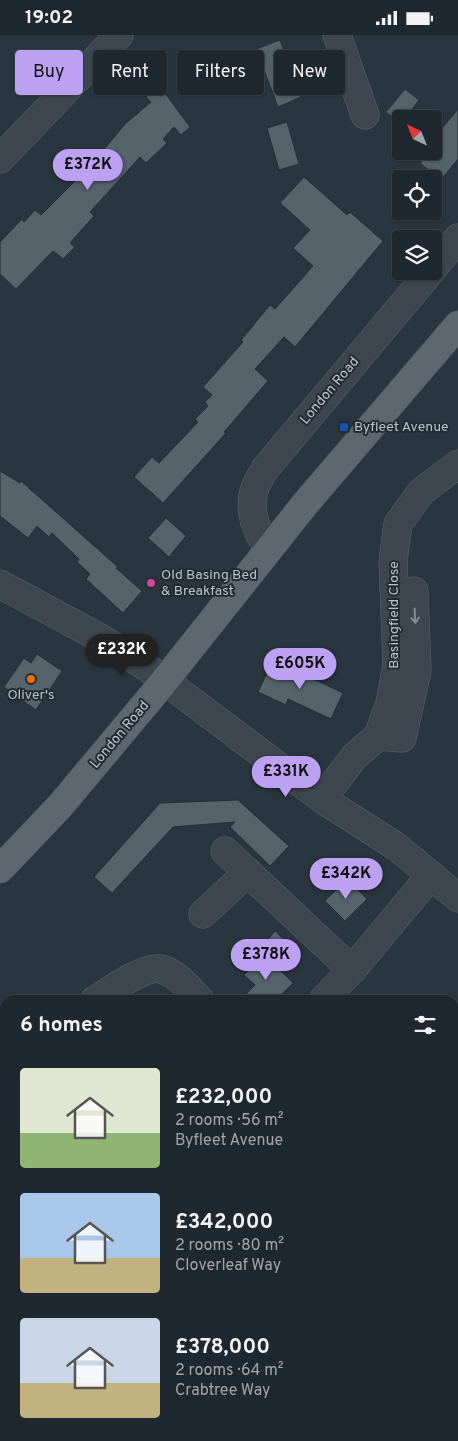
<!DOCTYPE html>
<html lang="en">
<head>
<meta charset="utf-8">
<style>
	body { margin:0; font-family:Overpass,sans-serif; background:#283037; color:#f1f3f6; height:100vh; display:flex; flex-direction:column; font-size:19px; white-space:nowrap }
	* { box-sizing:border-box; margin:0 }
	p { font-size:16px; color:#a2a6aa }
	.icon { flex:none; width:28px; height:28px; fill:none; stroke:currentColor; stroke-width:2; stroke-linecap:round; stroke-linejoin:round }
	.map { position:relative; flex:1; overflow:hidden }
	.drawer { position:absolute; left:0px; top:960px; width:459px; height:446px; display:flex; flex-direction:column; background:#20282f; border-radius:15px 15px 0 0; box-shadow:0 1px 4px #0004,0 0 0 1px #3d444b }
	.drawer>* { flex:none }
	.banner { position:absolute; left:15px; top:15px; width:429px; height:45px; display:flex; gap:10px }
	.needle { width:32px; rotate:317deg }
	.fabs { position:absolute; left:392px; top:75px; display:grid; gap:10px }
	.fabs a { display:grid; place-items:center; width:50px; height:50px; border-radius:5px; background:#20282f; box-shadow:0 1px 4px #0004,0 0 0 1px #3d444b; font-size:25px }
	.price { position:absolute; translate:-50% -42px; padding:0 11px; border-radius:18px; background:#bca0f2; color:#111; font-size:16px; line-height:32px; filter:drop-shadow(0 1px 2px #0008) }
	.price::after { content:''; position:absolute; left:50%; top:30px; width:15px; height:11px; margin-left:-8px; background:inherit; clip-path:polygon(0 0,100% 0,50% 100%) }
	.price.selected { background:#222; color:#fff }
	ul { padding:0; list-style:none }
	li { display:flex; align-items:center; gap:15px; height:125px; padding:0 20px }
	li span { display:grid; place-items:center; flex:none; width:140px; height:100px; border-radius:5px; color:#555 }
	li>.icon { margin-inline-start:auto }
	span .icon { width:60px; height:60px; fill:#fffc; stroke-width:1 }
	li b { font-size:21px }
	h2 { display:flex; justify-content:space-between; align-items:center; height:60px; padding:0 20px; font-size:21px }
	.chip { padding:0 18px; border-radius:5px; background:#20282f; box-shadow:0 1px 4px #0004,0 0 0 1px #3d444b; font-size:18px; line-height:45px }
	.chip.selected { background:#bca0f2; color:#111 }
	.status { display:flex; justify-content:space-between; align-items:center; height:35px; padding:0 25px; background:#20282f; direction:ltr }
	.status svg { height:14px; fill:currentColor }
	.map>svg:first-child { display:block }
</style>
</head>
<body>
<div class="status"><b>19:02</b><svg viewBox="0 0 49 12"><path d="M0 12V9h3v3zM5 12V6h3v6zM10 12V3h3v9zM15 12V0h3v12zM26 1h20v11H26zM47 4h2v5h-2z"/></svg></div>
<div class="map">
<svg width="458" height="1406" viewBox="0 0 458 1406">
	<rect width="100%" height="100%" fill="#2a363f"/>
	<g fill="#304542">
		<polygon points="458,1172 458,1295 454,1300 454,1177"/>
		<polygon points="263,1401 366,1401 362,1406 258,1406"/>
	</g>
	<g fill="#55636b" stroke="#242e36">
		<polygon points="280,5 301,62 278,72 256,14"/>
		<polygon points="159,50 190,92 181,100 174,92 163,104 167,108 146,128 140,122 90,177 94,181 70,208 75,212 63,224 53,216 16,254 0,239 0,207 22,184 24,187 35,175 41,180 92,129 125,89 151,67 146,62"/>
		<polygon points="405,54 419,65 405,84 401,84 401,89 386,77"/>
		<polygon points="458,74 458,124 441,145 420,128 430,116 434,116 434,103"/>
		<polygon points="287,87 299,129 279,135 267,93"/>
		<polygon points="304,142 347,180 350,177 383,206 295,312 284,302 255,334 268,346 224,397 226,398 163,468 134,442 152,422 159,428 198,387 195,384 208,371 205,367 212,360 203,352 243,307 241,305 270,270 275,274 313,231 293,213 310,195 280,168"/>
		<polygon points="0,436 20,448 21,446 118,532 116,533 142,556 123,578 86,544 90,539 77,527 79,524 52,498 49,502 37,491 28,503 0,481"/>
		<polygon points="166,483 186,501 169,522 148,503"/>
		<polygon points="37,619 62,636 36,675 4,652 24,623 31,628"/>
		<polygon points="273,625 343,658 331,684 288,664 286,670 258,657"/>
		<polygon points="238,765 289,811 270,831 230,792 235,787 173,792 112,858 94,842 160,768"/>
		<polygon points="347,844 367,864 345,886 325,866"/>
		<polygon points="275,896 289,909 276,923 262,911"/>
		<polygon points="264,919 293,948 276,965 240,965 255,950 244,940"/>
	</g>
	<g fill="none" stroke-linecap="round" stroke-linejoin="round">
		<g stroke="#5b656c" stroke-width="29">
			<g id="minor">
				<polyline points="337,0 365,80"/>
				<polyline points="0,124 119,0"/>
				<polyline points="434,232 458,203"/>
				<path d="M270,512C255,500 249,474 254,456C256,448 262,440 265,434L431,236"/>
				<polyline points="0,549 102,604 145,631 322,764 397,812 458,863"/>
				<polyline points="378,701 402,703 417,636 414,556"/>
				<polyline points="322,764 354,722 378,701 390,668 397,630 393,526 398,489 421,457 458,429"/>
				<polyline points="225,816 352,935"/>
				<polyline points="203,879 248,837"/>
				<path d="M95,965C109,956 146,930 161,934C177,938 189,954 200,965"/>
				<polyline points="323,965 352,935 431,840"/>
				<polyline points="0,1036 5,1043"/>
			</g>
		</g>
		<g stroke="#4a535b" stroke-width="29">
			<polyline id="major" points="0,834 60,771 162,649 305,469 458,290"/>
		</g>
		<g stroke="#485259" stroke-width="29">
			<g id="highway">
				<polyline points="454,1047 458,1043"/>
				<polyline points="454,1124 458,1119"/>
				<polyline points="134,1406 138,1401"/>
				<polyline points="207,1406 212,1401"/>
			</g>
		</g>
		<use href="#minor" stroke="#3e474f" stroke-width="28"/>
		<use href="#major" stroke="#5c676f" stroke-width="28"/>
		<use href="#highway" stroke="#74675c" stroke-width="28"/>
	</g>
	<defs><path id="oneway-shaft" d="M-6 0H5M1.5-3L5.5 0L1.5 3" fill="none" stroke-width="1.6" stroke-linecap="round" stroke-linejoin="round" transform="scale(1.25)"/></defs>
	<use stroke="#828b92" href="#oneway-shaft" transform="translate(415 581) rotate(87)"/>
	<rect fill="#1a4fb4" stroke="#222c34" stroke-width="2" x="339" y="387" width="10" height="10" rx="2.5"/>
	<circle fill="#d1479c" stroke="#222c34" stroke-width="2" cx="151" cy="548" r="5"/>
	<circle fill="#e8710a" stroke="#222c34" stroke-width="2" cx="31" cy="644" r="5"/>
	<g text-anchor="middle" dominant-baseline="central" stroke-width="4" stroke-linejoin="round" paint-order="stroke">
		<g font-size="14" fill="#bac2c9" stroke="#222c34">
			<text transform="translate(330 356) rotate(-50)">London Road</text>
			<text transform="translate(394 580) rotate(-90)">Basingfield Close</text>
			<text transform="translate(120 700) rotate(-50)">London Road</text>
		</g>
		<g font-size="14" fill="#bac2c9" stroke="#222c34" text-anchor="start">
			<text x="354" y="392">Byfleet Avenue</text>
			<text x="161" y="540">Old Basing Bed<tspan x="161" dy="16">&amp; Breakfast</tspan></text>
			<text x="31" y="660" text-anchor="middle">Oliver's</text>
		</g>
	</g>
</svg>
<div class="fabs">
<a><svg class="needle" viewBox="-14 -14 28 28"><path d="M0-13l5 13h-10z" fill="#e53935"/><path d="M0 13l5-13h-10z" fill="#a2a6aa"/></svg></a>
<a><svg class="icon" aria-label="locate" viewBox="0 0 24 24"><circle cx="12" cy="12" r="6"/><path d="M12 2v4M12 18v4M2 12h4M18 12h4"/></svg></a>
<a><svg class="icon" aria-label="layers" viewBox="0 0 24 24"><path d="M12 4l9 5-9 5-9-5zM3 14l9 5 9-5"/></svg></a>
</div>
<b class="price" style="left:88px;top:156px">£372K</b>
<b class="price selected" style="left:122px;top:641px">£232K</b>
<b class="price" style="left:300px;top:655px">£605K</b>
<b class="price" style="left:286px;top:763px">£331K</b>
<b class="price" style="left:346px;top:865px">£342K</b>
<b class="price" style="left:266px;top:946px">£378K</b>
<div class="banner">
<a class="chip selected">Buy</a>
<a class="chip">Rent</a>
<a class="chip">Filters</a>
<a class="chip">New</a>
</div>
<section class="drawer">
<h2>6 homes<svg class="icon" aria-label="filters" viewBox="0 0 24 24"><path d="M4 7h16M4 17h16"/><circle cx="9" cy="7" r="2"/><circle cx="15" cy="17" r="2"/></svg></h2>
<ul>
<li><span style="background:linear-gradient(#dfe7d0 65%,#8fb573 0)"><svg class="icon" aria-label="home" viewBox="0 0 24 24"><path d="M3 11l9-7 9 7M6 9v11h12V9"/></svg></span><div><b>£232,000</b><p>2 rooms · 56 m²</p><p>Byfleet Avenue</p></div></li>
<li><span style="background:linear-gradient(#a9c7e8 65%,#c2b280 0)"><svg class="icon" aria-label="home" viewBox="0 0 24 24"><path d="M3 11l9-7 9 7M6 9v11h12V9"/></svg></span><div><b>£342,000</b><p>2 rooms · 80 m²</p><p>Cloverleaf Way</p></div></li>
<li><span style="background:linear-gradient(#c9d6e8 65%,#c2b280 0)"><svg class="icon" aria-label="home" viewBox="0 0 24 24"><path d="M3 11l9-7 9 7M6 9v11h12V9"/></svg></span><div><b>£378,000</b><p>2 rooms · 64 m²</p><p>Crabtree Way</p></div></li>
</ul>
</section>
</div>
</body>
</html>
